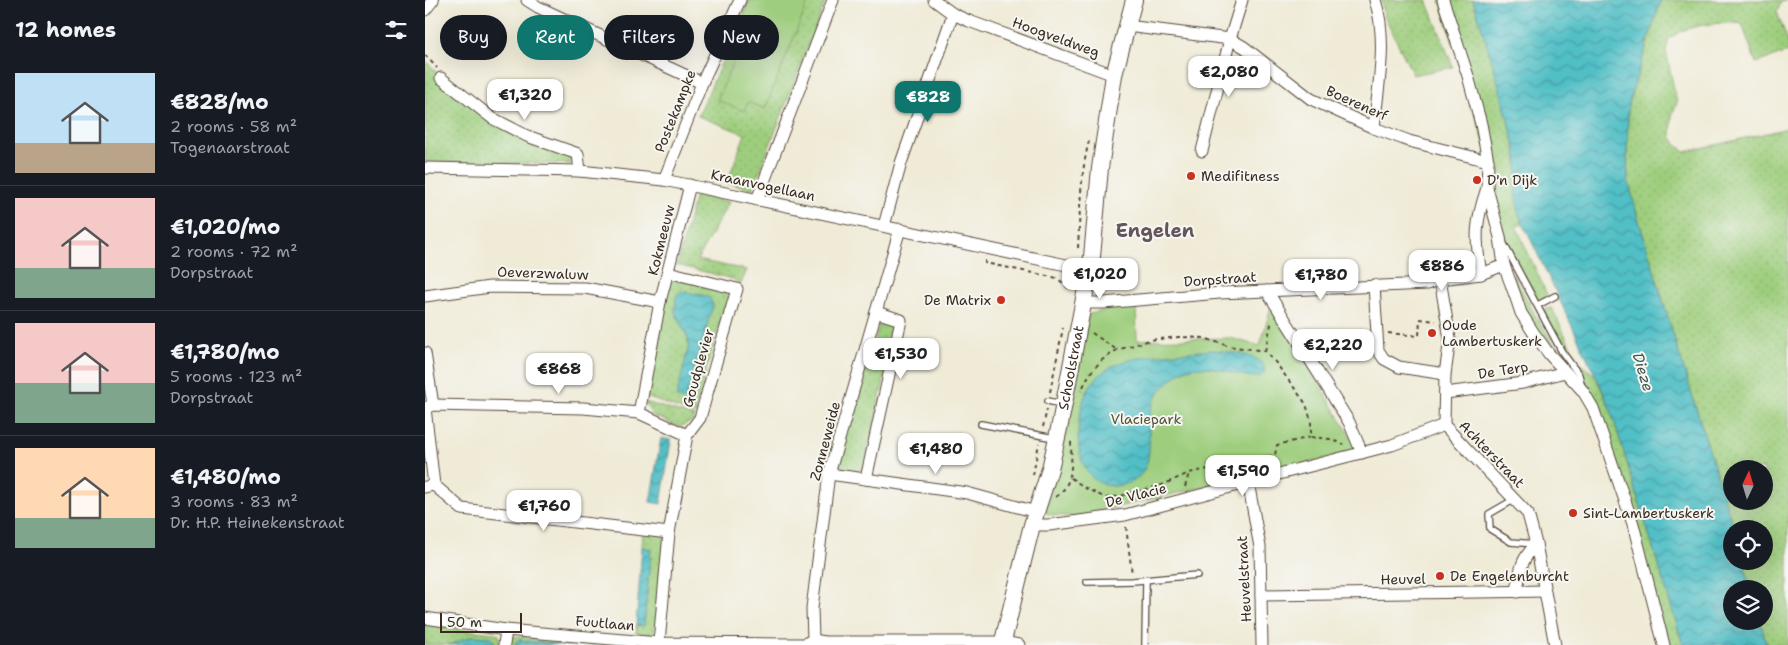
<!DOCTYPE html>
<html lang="en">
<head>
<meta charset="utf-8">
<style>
	body { margin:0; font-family:"Shantell Sans",sans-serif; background:#20242c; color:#f1f3f6; height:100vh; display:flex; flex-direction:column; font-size:19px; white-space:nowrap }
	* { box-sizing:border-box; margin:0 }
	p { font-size:16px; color:#9ea1a6 }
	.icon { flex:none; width:28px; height:28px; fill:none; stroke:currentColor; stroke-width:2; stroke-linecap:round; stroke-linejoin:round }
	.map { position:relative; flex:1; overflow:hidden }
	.details { display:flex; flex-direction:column; background:#171b24; width:425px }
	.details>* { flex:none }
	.top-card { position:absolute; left:15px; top:15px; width:475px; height:45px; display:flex; gap:10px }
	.needle { width:32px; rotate:4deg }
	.fabs { position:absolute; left:1298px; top:460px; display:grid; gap:10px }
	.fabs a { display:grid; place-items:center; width:50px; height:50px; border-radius:50%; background:#171b24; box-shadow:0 5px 20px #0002; font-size:25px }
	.scale { position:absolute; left:15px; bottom:12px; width:82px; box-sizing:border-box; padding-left:5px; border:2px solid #3b2a1e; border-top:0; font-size:14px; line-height:18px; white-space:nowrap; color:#3b2a1e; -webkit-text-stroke:4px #f6f6f2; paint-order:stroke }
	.price { position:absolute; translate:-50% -42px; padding:0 11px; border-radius:10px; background:#fff; color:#222; font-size:16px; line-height:32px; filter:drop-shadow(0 1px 2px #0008) }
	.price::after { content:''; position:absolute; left:50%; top:30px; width:15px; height:11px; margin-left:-8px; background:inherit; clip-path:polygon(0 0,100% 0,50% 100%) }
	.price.current { background:#0f766e; color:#fff }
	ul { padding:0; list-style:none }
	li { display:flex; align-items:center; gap:15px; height:125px; padding:0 15px }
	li+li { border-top:1px solid #363941 }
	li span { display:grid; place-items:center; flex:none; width:140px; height:100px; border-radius:0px; color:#555 }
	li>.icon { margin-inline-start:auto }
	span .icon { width:60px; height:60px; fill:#fffc; stroke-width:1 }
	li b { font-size:21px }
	h2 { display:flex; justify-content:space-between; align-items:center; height:60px; padding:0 15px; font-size:21px }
	.pill { padding:0 18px; border-radius:22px; background:#171b24; box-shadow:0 5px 20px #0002; font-size:18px; line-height:45px }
	.pill.current { background:#0f766e; color:#fff }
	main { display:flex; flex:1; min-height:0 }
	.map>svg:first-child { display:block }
</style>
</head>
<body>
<main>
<section class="details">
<h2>12 homes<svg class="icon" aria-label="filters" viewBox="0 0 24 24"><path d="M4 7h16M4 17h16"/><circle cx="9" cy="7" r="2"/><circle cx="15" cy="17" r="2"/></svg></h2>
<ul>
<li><span style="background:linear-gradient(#bfe0f5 70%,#b9a48a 0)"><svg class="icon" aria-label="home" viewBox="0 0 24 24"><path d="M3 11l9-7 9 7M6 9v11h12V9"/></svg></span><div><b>€828/mo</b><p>2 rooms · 58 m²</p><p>Togenaarstraat</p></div></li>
<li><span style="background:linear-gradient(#f6c9c9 70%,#7fa58c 0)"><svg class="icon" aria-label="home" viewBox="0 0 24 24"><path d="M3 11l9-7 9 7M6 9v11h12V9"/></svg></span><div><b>€1,020/mo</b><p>2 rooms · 72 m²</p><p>Dorpstraat</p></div></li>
<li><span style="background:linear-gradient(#f6c9c9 60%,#7fa58c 0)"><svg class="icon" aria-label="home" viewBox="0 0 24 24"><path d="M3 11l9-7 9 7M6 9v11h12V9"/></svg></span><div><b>€1,780/mo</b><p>5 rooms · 123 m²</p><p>Dorpstraat</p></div></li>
<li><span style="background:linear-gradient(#ffd9b3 70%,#7fa58c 0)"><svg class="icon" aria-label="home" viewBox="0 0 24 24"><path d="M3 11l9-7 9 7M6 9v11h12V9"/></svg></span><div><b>€1,480/mo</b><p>3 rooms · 83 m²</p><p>Dr. H.P. Heinekenstraat</p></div></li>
</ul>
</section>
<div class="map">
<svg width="1363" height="645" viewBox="0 0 1363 645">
	<defs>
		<pattern id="grass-dots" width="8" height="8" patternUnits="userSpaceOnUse" patternTransform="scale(1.25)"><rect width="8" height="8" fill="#9ece7d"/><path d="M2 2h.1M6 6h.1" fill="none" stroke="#89b16c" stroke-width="1.8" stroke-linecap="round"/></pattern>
		<pattern id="water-waves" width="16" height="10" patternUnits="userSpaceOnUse" patternTransform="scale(1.25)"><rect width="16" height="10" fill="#51bfc6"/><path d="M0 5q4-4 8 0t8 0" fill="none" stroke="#449ba0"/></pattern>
	</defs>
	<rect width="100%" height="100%" fill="#f6f6f2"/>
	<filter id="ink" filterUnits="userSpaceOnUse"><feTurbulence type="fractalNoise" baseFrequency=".02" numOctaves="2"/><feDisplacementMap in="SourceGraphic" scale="10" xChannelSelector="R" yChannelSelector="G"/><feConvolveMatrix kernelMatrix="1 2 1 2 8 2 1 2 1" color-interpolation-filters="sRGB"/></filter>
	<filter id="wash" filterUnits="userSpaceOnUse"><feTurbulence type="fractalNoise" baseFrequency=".0096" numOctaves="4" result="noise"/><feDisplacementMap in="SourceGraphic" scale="20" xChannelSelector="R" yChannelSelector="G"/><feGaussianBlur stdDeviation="1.12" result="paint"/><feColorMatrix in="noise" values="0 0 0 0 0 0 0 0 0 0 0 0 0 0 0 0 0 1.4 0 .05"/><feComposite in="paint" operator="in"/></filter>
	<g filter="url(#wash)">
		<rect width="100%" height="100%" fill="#f0ebd7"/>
		<g fill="url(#grass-dots)" stroke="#6c7c4e" fill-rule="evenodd">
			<polygon points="324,0 401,0 328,189 302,183 320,134 273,116"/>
			<polygon points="956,0 1002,0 1028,67 988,75 960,17"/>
			<path d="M1015,0H1048C1063,49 1080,98 1090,148C1096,172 1086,200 1098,223L1091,226L1124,299L1116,302L1110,300L1087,256L1072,219L1064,159Z"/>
			<path d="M1236,0H1362L1356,2L1352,12L1363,41V52L1331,63L1317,24C1301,21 1281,24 1265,28C1257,30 1251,35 1244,38L1241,51L1252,103L1247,115L1246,136L1251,144L1260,152L1363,128V645H1342L1335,621H1339V589H1326L1318,561H1339V529H1309L1252,347L1211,211L1203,179L1202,157L1203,110L1206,95ZM1306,469H1339V501H1306Z"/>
			<polygon points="0,60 14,75 11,79 17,84 145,157 146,164 0,162"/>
			<polygon points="270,195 304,202 272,260 322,270 314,288 313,283 308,279 252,265"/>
			<polygon points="1087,273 1112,318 1145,369 1108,326 1097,305"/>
			<path d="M252,279C263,281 287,284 296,288C302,292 305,300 304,306L300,305L270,410L273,411L271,415L221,397L243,283ZM256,291L281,296L284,298L288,305L260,400L258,371L264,345L262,336L252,316Z"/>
			<polygon points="1127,308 1153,362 1170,375 1186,411 1258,645 1240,645 1183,433 1171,401 1149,359 1117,314 1120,309"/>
			<path d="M456,319L462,320L470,332L439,467L430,473C422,470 414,469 414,459Z"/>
			<polygon points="220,402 270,417 268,421 254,427 227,415"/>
			<polygon points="218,531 241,533 229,635 211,633 211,625 219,625 226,549 217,547"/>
			<polygon points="0,623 30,629 70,633 74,635 75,645 69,645 69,640 66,637 47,636 24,645 0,645"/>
			<polygon points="88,636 209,645 144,645 94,640 90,645 83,645"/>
		</g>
		<g fill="#9ece7d" stroke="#6c7c4e">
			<polygon points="325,0 379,0 383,2 340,109 323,102 319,111 292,100 317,42 343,53 350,36 316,20"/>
			<polygon points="711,303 712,340 805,338 835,346 847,303 934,451 649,517 628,515 621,513 620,509 664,314"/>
		</g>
		<g fill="url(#water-waves)" stroke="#467472">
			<polygon points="1048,0 1236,0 1206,95 1203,110 1202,157 1203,179 1211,211 1252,347 1309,529 1306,529 1306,561 1318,561 1326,589 1306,589 1306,621 1335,621 1342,645 1258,645 1186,411 1176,387 1094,215 1090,193 1093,163 1090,146 1070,71"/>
			<polygon points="256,291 281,296 284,297 288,305 260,400 251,398 264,345 262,336 250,312 251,296"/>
			<path d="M788,350C803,352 840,353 840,372L834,377C810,377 788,362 763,369C756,371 750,376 745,381C736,388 729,397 726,409C720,435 734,470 704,483C699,485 694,486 689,486C644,485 648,413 665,386C668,381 674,376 678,372C702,353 758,353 788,350Z"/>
			<polygon points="236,438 246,440 236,504 225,502"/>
			<polygon points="217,547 226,549 219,626 211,625"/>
			<polygon points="47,636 66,637 69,640 69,645 24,645"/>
			<polygon points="94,640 144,645 90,645 92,641"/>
		</g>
	</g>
	<g filter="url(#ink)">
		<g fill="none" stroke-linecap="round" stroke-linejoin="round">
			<g stroke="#56473a" stroke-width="8">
				<g id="lane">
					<polyline points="1079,244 1137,352 1154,375 1157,387"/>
					<polyline points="1113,305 1130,296"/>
					<polyline points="623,401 636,404"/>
					<polyline points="556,424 629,438"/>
					<polyline points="1090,499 1064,514 1065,529 1086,542 1111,544"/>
					<polyline points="662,582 708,581 772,575"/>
					<polyline points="720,645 721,580"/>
				</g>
			</g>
			<g stroke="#56473a" stroke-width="13">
				<g id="street">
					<polyline points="102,0 113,7 277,83"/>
					<polyline points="509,0 528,14 544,21 689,75"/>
					<polyline points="1018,0 1043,76 1056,124 1063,161 1062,188 1075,237 1079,265 1091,298 1096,313 1108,332 1124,354 1158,391 1168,408 1208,524 1239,645"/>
					<polyline points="0,10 8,0"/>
					<polyline points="702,26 805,39 819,47 886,99 949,128 984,141 1063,161"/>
					<polyline points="16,78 67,118 102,136 153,154 155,171"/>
					<path d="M949,128C953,86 963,40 950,0"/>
					<polyline points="777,151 805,39 817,0"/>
					<polyline points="0,168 155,171 239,180 665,270"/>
					<polyline points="239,180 277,83 315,0"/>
					<polyline points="332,200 408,0"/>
					<polyline points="459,226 476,163 528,14"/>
					<path d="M1056,274C1050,237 1050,223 1062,188"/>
					<polyline points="1015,279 1025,339 1020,374 1019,425 1103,514 1111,544 1130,645"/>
					<polyline points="949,285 953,350 959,359 974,367 1020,374"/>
					<polyline points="842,291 924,422 937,453"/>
					<polyline points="0,296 65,287 160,288 235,302"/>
					<polyline points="659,303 678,303 795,293 1003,284 1015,279 1056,274 1079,265"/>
					<polyline points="0,353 8,405"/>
					<polyline points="1020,393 1098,383 1140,372"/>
					<polyline points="0,408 8,405 158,408 214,413 262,435"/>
					<polyline points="0,408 9,485"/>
					<polyline points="214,413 235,302 265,185"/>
					<polyline points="404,474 542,493 611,512"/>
					<polyline points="441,479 476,320 451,312"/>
					<polyline points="823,482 835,547 837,645"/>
					<polyline points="0,487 9,485 37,509 244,533"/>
					<polyline points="607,525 624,525 700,515 854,474 967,445 1019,425"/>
					<path d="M1092,592C1095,570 1095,561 1111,544"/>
					<polyline points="836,595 1120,591"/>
					<polyline points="0,618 81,630 234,643 379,644 388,640"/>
					<polyline points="388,640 387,608 404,474 475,229"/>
					<polyline points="388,640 400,642 578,642 594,645"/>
					<polyline points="234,643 244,533 262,435 275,418 312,289 243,272"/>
					<polyline points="79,645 81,630"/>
				</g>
			</g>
			<g stroke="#56473a" stroke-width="18">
				<g id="secondary">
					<path id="s1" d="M577,645L607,525L625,469L635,424L667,257L675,168L689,75L709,0"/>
				</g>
			</g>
			<g stroke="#56473a" stroke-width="2" stroke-dasharray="4 4" stroke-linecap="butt">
				<polyline points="0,55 12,68"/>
				<path d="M653,248C655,212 655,175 664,141"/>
				<polyline points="560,260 560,263 632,278 646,290"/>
				<polyline points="667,333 692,350"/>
				<polyline points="963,333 994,336 995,319 1011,321"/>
				<polyline points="840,351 847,320"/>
				<polyline points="625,392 638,328"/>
				<polyline points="618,427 622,409"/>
				<polyline points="886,437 905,439 919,445"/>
				<polyline points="608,475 614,443"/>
				<polyline points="646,478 662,489 681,498 695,496 737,485 764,473 850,455 852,445 886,437 886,421 881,404 851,363 840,351 803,346 779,338 754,337 725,340 692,350 677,360 665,373 656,391"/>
				<polyline points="760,487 764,473"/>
				<path d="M631,497C650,483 646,461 646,440"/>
				<polyline points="701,527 707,574"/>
			</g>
			<use href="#lane" stroke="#fff" stroke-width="5.5"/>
			<use href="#street" stroke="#fff" stroke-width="11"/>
			<use href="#secondary" stroke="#fff" stroke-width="16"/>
		</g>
	</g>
	<g fill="#c8321e" stroke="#f6f6f2" stroke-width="2">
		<circle cx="766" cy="176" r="5"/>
		<circle cx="1052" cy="180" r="5"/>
		<circle cx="576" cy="300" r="5"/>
		<circle cx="1007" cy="333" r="5"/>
		<circle cx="1148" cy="513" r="5"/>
		<circle cx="1015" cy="576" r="5"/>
	</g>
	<g text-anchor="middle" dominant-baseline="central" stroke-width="4" stroke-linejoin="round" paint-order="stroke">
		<g font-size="14" fill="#3b2a1e" stroke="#f6f6f2">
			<text transform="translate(631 37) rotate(20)">Hoogveldweg</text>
			<text transform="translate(932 103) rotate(24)">Boerenerf</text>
			<text transform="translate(250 111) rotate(-68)">Postekampke</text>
			<text transform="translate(338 185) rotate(12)">Kraanvogellaan</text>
			<text transform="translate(236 240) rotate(-76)">Kokmeeuw</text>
			<text transform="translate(118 273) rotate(2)">Oeverzwaluw</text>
			<text transform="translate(795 279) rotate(-4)">Dorpstraat</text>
			<text stroke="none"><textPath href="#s1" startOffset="286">Schoolstraat</textPath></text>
			<text transform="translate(273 368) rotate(-74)">Goudplevier</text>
			<text transform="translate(1078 370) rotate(-9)">De Terp</text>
			<text transform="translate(400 441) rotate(-75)">Zonneweide</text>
			<text transform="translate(1067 454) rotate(46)">Achterstraat</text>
			<text transform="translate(711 495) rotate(-14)">De Vlacie</text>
			<text transform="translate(819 579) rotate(-93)">Heuvelstraat</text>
			<text transform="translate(978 579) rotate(-1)">Heuvel</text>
			<text transform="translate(180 623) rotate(5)">Fuutlaan</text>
		</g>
		<g font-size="14" fill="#3b2a1e" stroke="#f6f6f2" text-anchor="start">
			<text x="776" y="176">Medifitness</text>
			<text x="1062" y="180">D'n Dijk</text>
			<text x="566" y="300" text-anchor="end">De Matrix</text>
			<text x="1017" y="325">Oude<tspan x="1017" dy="16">Lambertuskerk</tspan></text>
			<text x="1158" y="513">Sint-Lambertuskerk</text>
			<text x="1025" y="576">De Engelenburcht</text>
		</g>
		<g font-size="14" fill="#545336" stroke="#f6f6f2">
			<text x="721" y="419">Vlaciepark</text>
		</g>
		<g font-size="15" font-style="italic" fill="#425750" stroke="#f6f6f2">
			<text transform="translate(1218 372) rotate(73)">Dieze</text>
		</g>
		<g font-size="19" font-weight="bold" fill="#64545b" stroke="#f6f6f2">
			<text x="730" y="230">Engelen</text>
		</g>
	</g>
</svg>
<div class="fabs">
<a><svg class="needle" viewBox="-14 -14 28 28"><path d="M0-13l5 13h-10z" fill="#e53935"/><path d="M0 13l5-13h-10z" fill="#9ea1a6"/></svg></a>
<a><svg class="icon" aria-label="locate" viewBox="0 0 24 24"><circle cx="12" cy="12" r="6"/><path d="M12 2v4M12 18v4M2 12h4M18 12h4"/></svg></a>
<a><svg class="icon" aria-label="layers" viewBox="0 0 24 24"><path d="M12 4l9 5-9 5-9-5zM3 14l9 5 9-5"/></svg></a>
</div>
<div class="scale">50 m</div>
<b class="price" style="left:804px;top:98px">€2,080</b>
<b class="price" style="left:100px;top:121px">€1,320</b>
<b class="price current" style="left:503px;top:123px">€828</b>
<b class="price" style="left:1017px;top:292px">€886</b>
<b class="price" style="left:675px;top:300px">€1,020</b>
<b class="price" style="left:896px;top:301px">€1,780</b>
<b class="price" style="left:908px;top:371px">€2,220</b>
<b class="price" style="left:476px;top:380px">€1,530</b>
<b class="price" style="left:134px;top:395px">€868</b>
<b class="price" style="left:511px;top:475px">€1,480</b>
<b class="price" style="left:818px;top:497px">€1,590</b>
<b class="price" style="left:119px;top:532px">€1,760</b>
<div class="top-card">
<a class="pill">Buy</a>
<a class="pill current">Rent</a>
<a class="pill">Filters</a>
<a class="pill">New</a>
</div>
</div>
</main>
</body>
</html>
